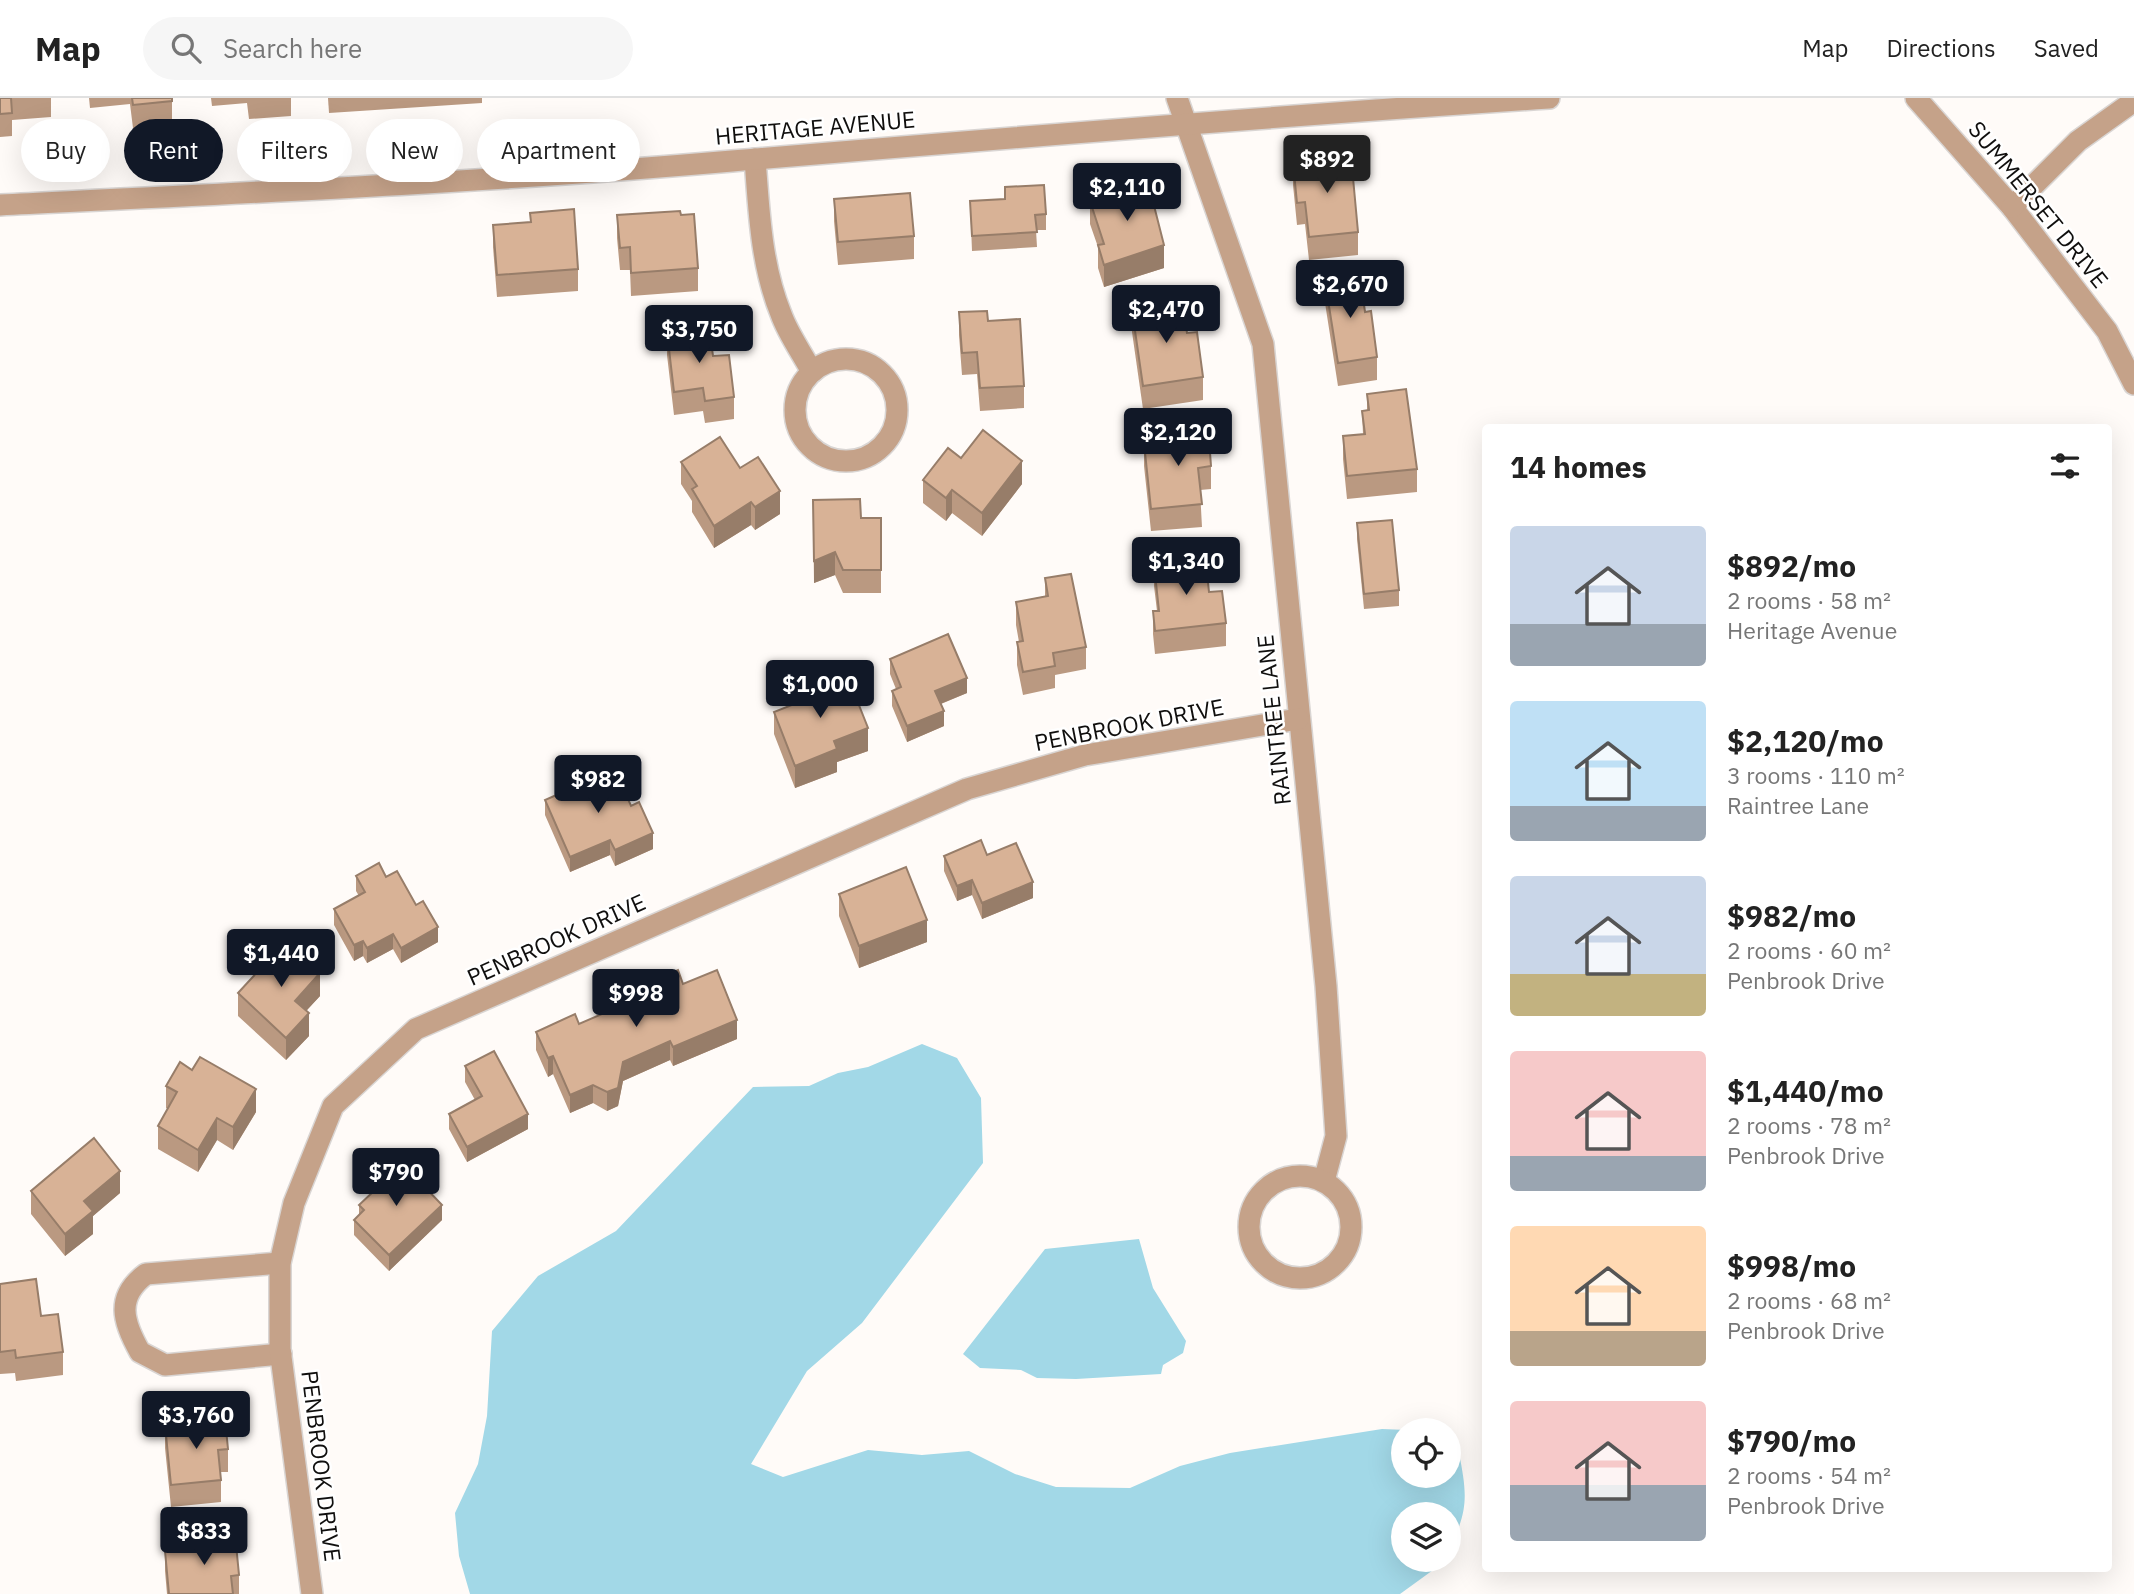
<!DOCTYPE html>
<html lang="en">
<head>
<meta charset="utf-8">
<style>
	body { margin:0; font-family:"IBM Plex Sans",sans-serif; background:#f6f6f6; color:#222; height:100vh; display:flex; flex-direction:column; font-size:26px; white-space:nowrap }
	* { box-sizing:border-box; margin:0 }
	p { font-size:23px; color:#767676 }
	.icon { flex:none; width:38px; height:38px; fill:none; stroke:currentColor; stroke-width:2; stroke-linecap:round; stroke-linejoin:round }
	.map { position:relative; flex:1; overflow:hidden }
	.details { position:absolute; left:1482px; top:326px; width:630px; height:1148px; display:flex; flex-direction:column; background:#fff; border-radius:7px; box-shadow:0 7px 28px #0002 }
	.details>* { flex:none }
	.hud { position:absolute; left:21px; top:21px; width:665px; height:63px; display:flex; gap:14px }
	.controls { position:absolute; left:1391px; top:1320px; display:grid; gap:14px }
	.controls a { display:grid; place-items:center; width:70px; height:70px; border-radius:50%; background:#fff; box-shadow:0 7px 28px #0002; font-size:35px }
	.price { position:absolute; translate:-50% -60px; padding:0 16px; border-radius:7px; background:#111827; color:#fff; font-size:23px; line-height:46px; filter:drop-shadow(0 2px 4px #0008) }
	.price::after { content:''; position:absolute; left:50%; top:42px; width:21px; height:16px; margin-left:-10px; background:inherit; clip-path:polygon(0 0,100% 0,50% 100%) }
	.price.selected { background:#222; color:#fff }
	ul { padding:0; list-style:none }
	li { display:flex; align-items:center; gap:21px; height:175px; padding:0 28px }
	li span { display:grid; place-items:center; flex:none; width:196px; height:140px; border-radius:7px; color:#555 }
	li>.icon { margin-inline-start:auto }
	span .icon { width:84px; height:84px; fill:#fffc; stroke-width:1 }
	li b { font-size:30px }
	h2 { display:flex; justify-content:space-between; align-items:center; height:84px; padding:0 28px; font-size:30px }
	.chip { padding:0 24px; border-radius:32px; background:#fff; box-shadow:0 7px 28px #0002; font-size:24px; line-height:63px }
	.chip.selected { background:#111827; color:#fff }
	header { display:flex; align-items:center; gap:42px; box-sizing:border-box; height:98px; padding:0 35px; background:#fff; border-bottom:2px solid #e0e0e0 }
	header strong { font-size:33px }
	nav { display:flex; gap:38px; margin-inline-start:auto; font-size:24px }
	.search { width:490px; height:63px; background:#f6f6f6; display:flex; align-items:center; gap:18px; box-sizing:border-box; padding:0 24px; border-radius:38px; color:#767676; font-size:26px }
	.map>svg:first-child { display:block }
</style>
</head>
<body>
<header>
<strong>Map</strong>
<div class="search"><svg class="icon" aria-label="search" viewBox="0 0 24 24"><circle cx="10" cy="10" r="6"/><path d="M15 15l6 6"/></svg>Search here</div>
<nav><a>Map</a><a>Directions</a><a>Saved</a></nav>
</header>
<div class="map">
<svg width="2134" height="1496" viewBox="0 0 2134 1496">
	<rect width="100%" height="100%" fill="#fffbf8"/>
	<g fill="#a2d8e7">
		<path d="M922,946L957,960L981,1000L983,1065L862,1225L807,1273L751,1366L783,1379L868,1352L922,1357L969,1353L1015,1376L1056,1389L1130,1390L1180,1368L1230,1355L1382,1331L1407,1332H1404V1377H1449V1349L1459,1355C1467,1396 1469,1412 1449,1451V1416H1404V1461H1444L1440,1467L1400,1496H470L459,1458L455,1415L478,1366L487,1318L492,1233L538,1178L616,1133L753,989L809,988L838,975L868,969Z"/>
		<polygon points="1139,1141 1153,1190 1186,1243 1183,1255 1163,1267 1161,1276 1076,1281 1037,1280 1021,1272 980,1270 963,1256 1045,1151"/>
	</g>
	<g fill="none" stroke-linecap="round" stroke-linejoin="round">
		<g stroke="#d9d5d3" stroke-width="24">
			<g id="minor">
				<polyline points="1177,0 1263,246 1326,888 1336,1038 1324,1083"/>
				<polyline points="1916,0 2012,109 2107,233 2134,286"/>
				<path d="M755,61C759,113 761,167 781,216C788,236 802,255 812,274"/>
				<path d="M0,107C244,95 489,84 732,63C1005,40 1277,18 1549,0"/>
				<polyline points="2012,109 2078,43 2134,3"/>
				<circle cx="846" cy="312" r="51"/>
				<circle cx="1300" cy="1129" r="51"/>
				<path d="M280,1165L146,1176C115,1199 123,1224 140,1254L165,1267L281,1256"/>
				<polyline points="312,1496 280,1251 280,1165 294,1105 333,1008 416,931 967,691 1085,657 1298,621"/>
			</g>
		</g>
		<use href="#minor" stroke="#c5a289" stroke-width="21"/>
	</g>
	<g fill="#ba9981">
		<polygon points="0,0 51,0 51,19 12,22 12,38 0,39"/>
		<polygon points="89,0 172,0 172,26 133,30 130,6 90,10"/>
		<polygon points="211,0 291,0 291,18 249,21 247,5 212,8"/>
		<polygon points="328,0 482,0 482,5 329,15"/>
		<polygon points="1293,64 1358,134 1358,157 1309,162 1305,126 1297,127 1293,87"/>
		<polygon points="1005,89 1046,116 1046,132 1036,132 1037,149 972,153 970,103 1005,101"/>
		<polygon points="834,101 914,138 914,161 838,167 834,123"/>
		<polygon points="1090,103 1164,170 1104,189 1098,170 1098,149 1090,126"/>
		<polygon points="617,117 681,117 698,170 698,193 631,198 630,172 620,172 617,140"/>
		<polygon points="493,127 578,171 578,193 497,199 493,149"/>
		<polygon points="1325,183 1365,214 1377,259 1377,282 1338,288 1325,205"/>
		<polygon points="1132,212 1203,279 1203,302 1143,311 1132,234"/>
		<polygon points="959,214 1024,288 1024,310 980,313 977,276 962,277 959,237"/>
		<polygon points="667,234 713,258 734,299 734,321 705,325 703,313 674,317 667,257"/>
		<polygon points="1367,296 1417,371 1417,394 1347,401 1343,361 1343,338 1363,336 1362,313 1367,312"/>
		<polygon points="1175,331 1211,368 1211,391 1200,392 1202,429 1151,433 1144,368 1144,345 1175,342"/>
		<polygon points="961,360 1022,386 982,438 952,415 946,423 923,405 923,382"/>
		<polygon points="681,364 740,370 780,416 755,432 751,427 714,450 692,414 692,403 681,386"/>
		<polygon points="813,402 861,420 881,420 881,495 843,495 835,477 814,485"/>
		<polygon points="1357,425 1399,492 1399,508 1364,511 1357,441"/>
		<polygon points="1154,466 1200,476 1226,525 1226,548 1155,556 1153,536 1153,513 1157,513 1154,488"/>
		<polygon points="1045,480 1086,549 1086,571 1055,577 1055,590 1023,597 1017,567 1017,544 1019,544 1016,527 1016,504 1045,498"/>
		<polygon points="890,561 967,595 941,606 944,628 907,644 892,608 892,593 896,591 890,576"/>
		<polygon points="819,593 868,653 837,664 837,674 795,690 774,636 774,614 793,606 793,594"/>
		<polygon points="545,702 631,708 653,751 615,768 610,757 570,774 545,717"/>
		<polygon points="987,757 1033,800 982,821 972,797 957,803 944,773 944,758"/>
		<polygon points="356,778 386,779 438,844 401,865 393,851 367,865 363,858 354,863 334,827 334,811 359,798 356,793"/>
		<polygon points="839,796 927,844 859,870 839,818"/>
		<polygon points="683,886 737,941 673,968 670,962 623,983 618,1008 607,1013 593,1005 570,1015 553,976 548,979 536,952 536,934 579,926 637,900 637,889"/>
		<polygon points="238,895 320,898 306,913 309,938 286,962 238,918"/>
		<polygon points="465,968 528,1031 467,1064 449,1031 449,1016 475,1002 465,984"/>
		<polygon points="166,988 256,1014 233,1052 217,1042 198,1074 158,1051 158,1028 168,1011 166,1010"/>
		<polygon points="373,1088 442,1122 389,1173 354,1137 354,1122 359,1117 359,1107 373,1094"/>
		<polygon points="31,1093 120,1095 93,1118 93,1136 65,1158 31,1116"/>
		<polygon points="0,1186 41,1218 63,1254 63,1277 16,1283 15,1275 0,1276"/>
		<polygon points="165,1327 228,1351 228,1374 221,1374 221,1404 171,1409 165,1350"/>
		<polygon points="205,1439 239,1477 239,1496 167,1496 165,1473 165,1453 205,1449"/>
	</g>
	<g fill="#977d69">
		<polygon points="1164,147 1164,170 1104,189 1104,167"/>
		<polygon points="1022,363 1022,386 982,438 982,415"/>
		<polygon points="952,392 952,415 946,423 946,400"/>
		<polygon points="780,393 780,416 755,432 755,409"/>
		<polygon points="751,404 751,427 714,450 714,428"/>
		<polygon points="835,454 835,477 814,485 814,463"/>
		<polygon points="967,580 967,595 935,608 935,593"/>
		<polygon points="944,613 944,628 907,644 907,628"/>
		<polygon points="868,630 868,653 837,664 837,674 795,690 795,668 834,643"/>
		<polygon points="653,735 653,751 615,768 615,752"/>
		<polygon points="610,742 610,757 570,774 570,759"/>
		<polygon points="972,782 972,797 957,803 957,788"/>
		<polygon points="1033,784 1033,800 982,821 982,805"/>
		<polygon points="927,822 927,844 859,870 859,848"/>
		<polygon points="438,829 438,844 401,865 401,850"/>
		<polygon points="393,836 393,851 367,865 367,850"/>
		<polygon points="363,843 363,858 354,863 354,847"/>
		<polygon points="320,875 320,898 295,925 295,903"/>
		<polygon points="309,915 309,938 286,962 286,940"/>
		<polygon points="737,922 737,941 673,968 673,949"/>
		<polygon points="670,943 670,962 623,983 618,1008 607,1013 607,994 623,964"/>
		<polygon points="553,958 553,976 548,979 548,960"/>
		<polygon points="593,987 593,1005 570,1015 570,997"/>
		<polygon points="256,991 256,1014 233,1052 233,1029"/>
		<polygon points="528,1016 528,1031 467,1064 467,1049"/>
		<polygon points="217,1020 217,1042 198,1074 198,1052"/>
		<polygon points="120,1073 120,1095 93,1118 93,1136 65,1158 65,1136 84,1103"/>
		<polygon points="442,1107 442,1122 389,1173 389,1157"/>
	</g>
	<g fill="#d8b296" stroke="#977d69" stroke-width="2">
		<polygon points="0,0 11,0 12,15 0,16"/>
		<polygon points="132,0 172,0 172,3 133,7"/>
		<polygon points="1351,58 1358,134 1309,139 1305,104 1297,105 1293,64"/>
		<polygon points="1148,84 1164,147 1104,167 1098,147 1104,146 1090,103"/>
		<polygon points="1044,87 1046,116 1035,117 1037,134 972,138 970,103 1005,101 1005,89"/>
		<polygon points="910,95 914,138 838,144 834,101"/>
		<polygon points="574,111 578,171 497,177 493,127 531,124 530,115"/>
		<polygon points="680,113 681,117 694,116 698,170 631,175 630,149 620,150 617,117"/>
		<polygon points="1360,178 1365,214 1371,213 1377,259 1338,265 1325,183"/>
		<polygon points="1182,204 1187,235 1197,234 1203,279 1143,288 1132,212"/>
		<polygon points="987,213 988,223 1020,221 1024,288 980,290 977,254 962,255 959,214"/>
		<polygon points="709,229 713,258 729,257 734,299 705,303 703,290 674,294 667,234"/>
		<polygon points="1406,291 1417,371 1347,378 1343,338 1365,336 1362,313 1369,312 1367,296"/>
		<polygon points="1208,328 1211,368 1198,370 1202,406 1151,411 1144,345 1176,342 1175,331"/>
		<polygon points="983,332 1022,363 982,415 952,392 946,400 923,382 948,350 961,360"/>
		<polygon points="720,339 740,370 758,359 780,393 755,409 751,404 714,428 692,391 697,388 681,364"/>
		<polygon points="860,401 861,420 881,420 881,472 843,472 835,454 814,463 813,402"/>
		<polygon points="1392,422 1399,492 1364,496 1357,425"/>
		<polygon points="1199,461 1200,476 1207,475 1209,494 1222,493 1226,525 1155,533 1153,513 1159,513 1154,466"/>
		<polygon points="1071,476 1086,549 1053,555 1055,568 1023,574 1017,544 1023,543 1016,504 1048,498 1045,480"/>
		<polygon points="948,536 967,580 935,593 944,613 907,628 892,593 901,589 890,561"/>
		<polygon points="849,582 868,630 834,643 837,651 795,668 774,614 797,605 793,594 816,585 819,593"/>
		<polygon points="615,671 631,708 639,704 653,735 615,752 610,742 570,759 545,702"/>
		<polygon points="981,742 987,757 1016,745 1033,784 982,805 972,782 957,788 944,758"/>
		<polygon points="379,765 386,779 397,773 416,807 423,803 438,829 401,850 393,836 367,850 363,843 354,847 334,811 365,794 356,778"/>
		<polygon points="906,769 927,822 859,848 839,796"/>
		<polygon points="285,844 320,875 295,903 309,915 286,940 238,895"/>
		<polygon points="678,872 683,886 717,872 737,922 673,949 670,943 623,964 618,990 607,994 593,987 570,997 553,958 548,960 536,934 575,916 579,926 641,899 637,889"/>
		<polygon points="494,953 528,1016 467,1049 449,1016 482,998 465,968"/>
		<polygon points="200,959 256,991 233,1029 217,1020 198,1052 158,1028 177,994 166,988 180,964 192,972"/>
		<polygon points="94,1040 120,1073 84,1103 93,1113 65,1136 31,1093"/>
		<polygon points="400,1063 442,1107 389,1157 354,1122 364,1112 359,1107 375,1092 373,1088"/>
		<polygon points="36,1181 41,1218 58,1216 63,1254 16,1260 15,1252 0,1254 0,1186"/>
		<polygon points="225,1321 228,1351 218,1352 221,1382 171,1387 165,1327"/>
		<polygon points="235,1436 239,1477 231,1478 233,1496 169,1496 165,1453 205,1449 205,1439"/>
	</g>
	<g text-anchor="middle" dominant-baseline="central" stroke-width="5" stroke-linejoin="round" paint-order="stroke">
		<g font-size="23" fill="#100f0e" stroke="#fff">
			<text transform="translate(815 29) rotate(-5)">HERITAGE AVENUE</text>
			<text transform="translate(2039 106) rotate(51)">SUMMERSET DRIVE</text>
			<text transform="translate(1273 622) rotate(-96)">RAINTREE LANE</text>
			<text transform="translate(1129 626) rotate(-11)">PENBROOK DRIVE</text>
			<text transform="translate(556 841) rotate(-24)">PENBROOK DRIVE</text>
			<text transform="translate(322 1368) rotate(83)">PENBROOK DRIVE</text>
		</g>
	</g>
</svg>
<div class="controls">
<a><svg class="icon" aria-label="locate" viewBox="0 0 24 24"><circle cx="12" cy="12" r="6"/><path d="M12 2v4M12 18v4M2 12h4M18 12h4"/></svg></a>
<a><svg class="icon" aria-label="layers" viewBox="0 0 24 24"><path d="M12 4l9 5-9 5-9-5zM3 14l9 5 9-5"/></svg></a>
</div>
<b class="price selected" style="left:1327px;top:97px">$892</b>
<b class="price" style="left:1127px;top:125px">$2,110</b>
<b class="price" style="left:1350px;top:222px">$2,670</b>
<b class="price" style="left:1166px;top:247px">$2,470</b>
<b class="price" style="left:699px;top:267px">$3,750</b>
<b class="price" style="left:1178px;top:370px">$2,120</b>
<b class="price" style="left:1186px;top:499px">$1,340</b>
<b class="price" style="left:820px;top:622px">$1,000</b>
<b class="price" style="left:598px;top:717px">$982</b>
<b class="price" style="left:281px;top:891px">$1,440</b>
<b class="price" style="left:636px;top:931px">$998</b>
<b class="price" style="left:396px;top:1110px">$790</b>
<b class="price" style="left:196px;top:1353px">$3,760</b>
<b class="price" style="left:204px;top:1469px">$833</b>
<div class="hud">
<a class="chip">Buy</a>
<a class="chip selected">Rent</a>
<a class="chip">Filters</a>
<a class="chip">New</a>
<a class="chip">Apartment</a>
</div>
<section class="details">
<h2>14 homes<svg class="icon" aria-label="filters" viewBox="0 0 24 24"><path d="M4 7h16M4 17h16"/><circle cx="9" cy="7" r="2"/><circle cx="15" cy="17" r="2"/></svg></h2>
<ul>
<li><span style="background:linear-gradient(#c9d6e8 70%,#9aa5b1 0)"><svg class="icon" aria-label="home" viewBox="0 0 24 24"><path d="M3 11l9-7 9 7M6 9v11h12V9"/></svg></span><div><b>$892/mo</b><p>2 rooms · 58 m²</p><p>Heritage Avenue</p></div></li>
<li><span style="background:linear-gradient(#bfe0f5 75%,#9aa5b1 0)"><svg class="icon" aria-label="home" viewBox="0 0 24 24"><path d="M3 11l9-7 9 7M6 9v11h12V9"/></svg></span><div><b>$2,120/mo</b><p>3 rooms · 110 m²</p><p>Raintree Lane</p></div></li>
<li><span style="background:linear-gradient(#c9d6e8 70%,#c2b280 0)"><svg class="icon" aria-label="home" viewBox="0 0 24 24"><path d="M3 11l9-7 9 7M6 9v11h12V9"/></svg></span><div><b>$982/mo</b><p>2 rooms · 60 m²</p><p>Penbrook Drive</p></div></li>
<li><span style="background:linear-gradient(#f6c9c9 75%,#9aa5b1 0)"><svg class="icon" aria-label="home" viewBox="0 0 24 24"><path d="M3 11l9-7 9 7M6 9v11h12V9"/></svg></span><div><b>$1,440/mo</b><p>2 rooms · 78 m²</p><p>Penbrook Drive</p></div></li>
<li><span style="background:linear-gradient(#ffd9b3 75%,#b9a48a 0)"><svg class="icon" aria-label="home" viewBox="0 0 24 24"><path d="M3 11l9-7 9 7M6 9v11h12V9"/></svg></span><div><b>$998/mo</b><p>2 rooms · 68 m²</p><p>Penbrook Drive</p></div></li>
<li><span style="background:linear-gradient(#f6c9c9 60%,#9aa5b1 0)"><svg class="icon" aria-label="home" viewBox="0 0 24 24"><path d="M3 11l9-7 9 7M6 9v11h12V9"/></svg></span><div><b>$790/mo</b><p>2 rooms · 54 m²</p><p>Penbrook Drive</p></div></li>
</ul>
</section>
</div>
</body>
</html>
